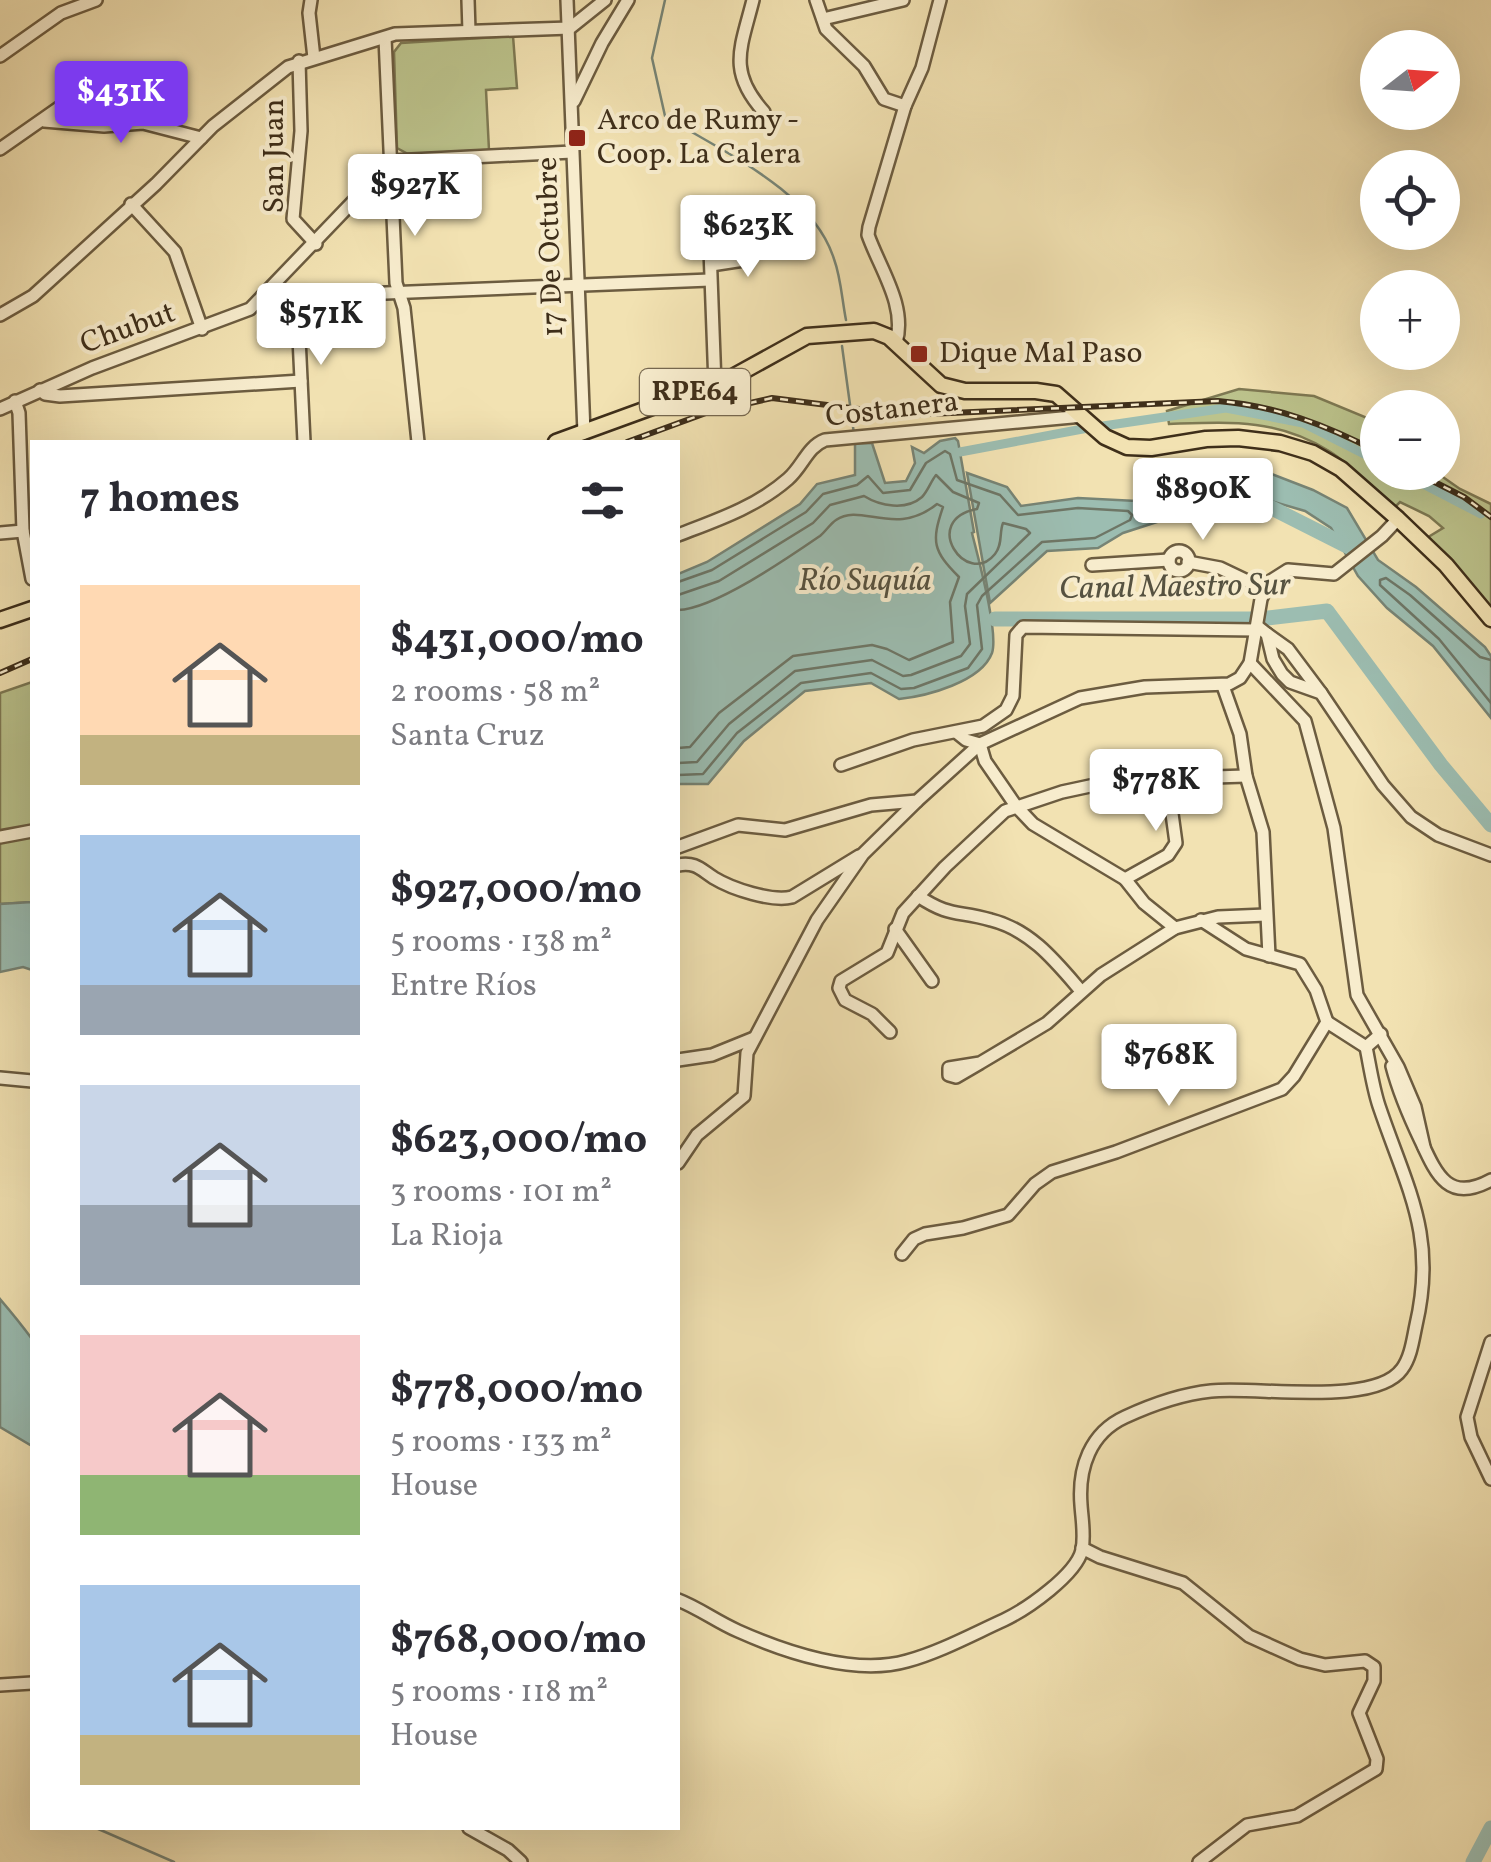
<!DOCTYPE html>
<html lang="en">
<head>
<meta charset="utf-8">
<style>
	body { margin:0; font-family:Vollkorn,serif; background:#f2f2f3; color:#2b2b33; height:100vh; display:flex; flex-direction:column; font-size:38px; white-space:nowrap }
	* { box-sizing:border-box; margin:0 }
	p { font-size:32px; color:#7c7c81 }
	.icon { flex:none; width:55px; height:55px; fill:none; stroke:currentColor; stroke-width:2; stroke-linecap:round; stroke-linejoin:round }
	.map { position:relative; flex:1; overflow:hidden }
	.details { position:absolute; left:30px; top:440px; width:650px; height:1390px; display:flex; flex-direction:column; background:#fff; border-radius:0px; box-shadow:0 10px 40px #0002 }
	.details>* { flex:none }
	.needle { width:65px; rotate:73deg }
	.controls { position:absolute; left:1360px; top:30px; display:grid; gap:20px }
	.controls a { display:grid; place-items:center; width:100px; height:100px; border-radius:50%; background:#fff; box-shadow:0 10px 40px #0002; font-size:50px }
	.price { position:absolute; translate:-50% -85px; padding:0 22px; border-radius:10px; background:#fff; color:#222; font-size:32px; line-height:65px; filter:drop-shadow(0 2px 5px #0008) }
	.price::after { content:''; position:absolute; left:50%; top:60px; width:30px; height:22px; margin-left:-15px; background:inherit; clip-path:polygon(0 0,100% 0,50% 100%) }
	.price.current { background:#7c3aed; color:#fff }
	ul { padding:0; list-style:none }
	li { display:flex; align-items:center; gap:30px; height:250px; padding:0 50px }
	li span { display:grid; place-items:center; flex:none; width:280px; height:200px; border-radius:0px; color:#555 }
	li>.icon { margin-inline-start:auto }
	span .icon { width:120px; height:120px; fill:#fffc; stroke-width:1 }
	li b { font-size:42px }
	h2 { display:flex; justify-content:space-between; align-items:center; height:120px; padding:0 50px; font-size:42px }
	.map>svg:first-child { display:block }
</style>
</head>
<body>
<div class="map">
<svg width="1491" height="1862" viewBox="0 0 1491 1862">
	<rect width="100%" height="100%" fill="#f2e2b2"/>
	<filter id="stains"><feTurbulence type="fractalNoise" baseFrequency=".002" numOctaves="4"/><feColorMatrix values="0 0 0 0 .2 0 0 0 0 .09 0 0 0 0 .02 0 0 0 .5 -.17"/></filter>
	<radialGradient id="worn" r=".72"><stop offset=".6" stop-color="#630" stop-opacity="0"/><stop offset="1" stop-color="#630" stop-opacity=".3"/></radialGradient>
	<g fill="#bcc38c" stroke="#7e7953" stroke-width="2.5">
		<polygon points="513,36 517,88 486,90 489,150 408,154 397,148 394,52 401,43"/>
		<path d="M1239,389L1314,396L1377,422L1378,472L1437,473L1460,489L1491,504V609L1425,539L1443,528L1429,516L1400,502L1394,508C1373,490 1352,465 1329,451C1276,418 1228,422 1169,424L1167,411Z"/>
		<polygon points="32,682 32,902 0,904 0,693"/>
	</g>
	<g fill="#9cbdb1" stroke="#778475" stroke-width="2.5">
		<path d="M955,438L958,441L974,532L972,533C977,554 999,632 992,653C981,682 927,696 899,699L871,683L805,691L744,741L708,784H678V574L707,562L800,504L817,484L855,475V443H872L885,483L906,481L915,463L912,447L924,453L940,441Z"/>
		<polygon points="1261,470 1313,490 1347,508 1378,560 1416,587 1485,647 1491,656 1491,718 1433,646 1387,608 1358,576 1331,528 1305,511 1257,497 1222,515 1160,521 1123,533 1098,548 1047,551 990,603 967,473 1007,487 1021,506 1078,498 1176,503"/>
		<polygon points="32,902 32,970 23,967 0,972 0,904"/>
		<path d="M0,1299C12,1313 21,1324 32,1339V1446L0,1427Z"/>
	</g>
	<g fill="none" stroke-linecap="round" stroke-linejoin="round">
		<g stroke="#6e7666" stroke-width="2.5">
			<polyline points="678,582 712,570 806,512 823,494 857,485 868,476 883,493 910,490 926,463 945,451 950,454 957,480 1000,495 1018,515 1078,508 1128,511 1132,515 1130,520 1095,538 1042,542 982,596 977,605 982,649 968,668 914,688 901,689 871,673 801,683 737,733 703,774 678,775"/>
			<path d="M678,595L719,581L813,523L830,505L864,496C880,506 906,511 922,497C928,491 931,481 936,475L953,492L979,503L977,509C919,520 967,589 995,554C1003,544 999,533 1003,523L1026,529L1030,533L967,594L965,606L970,644L961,656L911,675L903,676L872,660L795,671L729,724L697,762L678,763"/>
			<path d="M678,610C714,609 788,558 820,536C826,531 830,524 836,520C861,502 895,538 937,504L943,507C931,542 933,551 959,577L950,602L953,642L909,660L887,649L872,645L793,656L719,713L690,747L678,748"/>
			<polyline points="1491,660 1480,657 1410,595 1386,578 1380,580 1380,585 1439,639 1491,703"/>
		</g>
		<g stroke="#778475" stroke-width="2.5">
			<path d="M665,0L652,58L665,116C722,152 812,190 834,259C841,278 842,300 846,320"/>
			<polyline points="842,346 854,434"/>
			<polyline points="859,443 872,443"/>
			<polyline points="96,1828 174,1862"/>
		</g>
		<g stroke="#9cbdb1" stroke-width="9">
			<polyline points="1103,426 1226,408 1303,423 1378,461"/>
			<polyline points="960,452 1088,428"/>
			<polyline points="1400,472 1481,514"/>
		</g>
		<g stroke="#9cbdb1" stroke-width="15">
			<polyline points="1230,503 1260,502 1355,550"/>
			<polyline points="995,619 1259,619 1327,611 1441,765 1491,825"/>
			<polyline points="1473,1862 1491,1828"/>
		</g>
		<g stroke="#6c5c40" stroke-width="16">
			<g id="minor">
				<polyline points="311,0 309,13 314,58"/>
				<polyline points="468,0 469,31"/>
				<polyline points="567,0 584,433"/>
				<path d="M753,0C741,48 727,71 764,112"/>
				<polyline points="816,0 826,29 864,66 884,99 905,106"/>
				<polyline points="823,19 903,0"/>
				<polyline points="385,38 396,283 404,308 418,442"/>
				<polyline points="0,56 61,13 96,0"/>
				<polyline points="299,61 301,131 293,219 316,244"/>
				<polyline points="574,101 602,43 628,0"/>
				<polyline points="44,121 104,126 143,123 201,138"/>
				<polyline points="0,149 93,84"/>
				<polyline points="131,204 175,252 202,329"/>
				<polyline points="709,222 715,385"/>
				<polyline points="711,265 744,260 765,243"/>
				<polyline points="297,296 304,442"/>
				<polyline points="262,298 710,280"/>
				<polyline points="0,315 33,296 156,184 213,126 288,67 395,34 570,28 605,0"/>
				<path d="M896,343C907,306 880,269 868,235L869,227L905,106L922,68L940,0"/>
				<polyline points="40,390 45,394 60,396 301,381"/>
				<polyline points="15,401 19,413 23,531 32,579"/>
				<polyline points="0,409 92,368 250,309 392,161 572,152"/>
				<polyline points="0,533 23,531"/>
				<path d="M678,535C717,520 756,507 788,479C803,466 807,447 825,440L1083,416"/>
				<circle cx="1179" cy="561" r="10"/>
				<polyline points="1188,562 1220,568 1264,589"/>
				<polyline points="1092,565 1169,560"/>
				<polyline points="1257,626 1267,634 1273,659 1282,674 1290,682 1321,693 1383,785 1411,817 1438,835 1491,855"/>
				<polyline points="1267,634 1288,649 1321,693"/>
				<polyline points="1250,663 1305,721 1334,828 1357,995 1398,1067 1415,1107 1424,1147"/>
				<polyline points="1223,686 1240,734 1246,776 1263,832 1269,956"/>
				<polyline points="956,732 966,740 980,744 985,761 1016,806 1033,824 1125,879 1144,903 1175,928"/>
				<polyline points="841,765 913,740 983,726 1006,710 1013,696 1016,635 1023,627 1256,630"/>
				<polyline points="0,837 32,831"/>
				<polyline points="678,847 738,825 785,830 871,805 917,801 980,744 1080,698 1145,687 1229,684 1240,678 1250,663 1261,599 1269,582 1288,570 1334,574 1382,536 1398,519"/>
				<path d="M678,865C696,862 700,869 714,878C732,889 772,902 792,897L859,856"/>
				<polyline points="1125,879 1168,855 1176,843 1167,777"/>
				<path d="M918,896C951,918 957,910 991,920C1031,930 1056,962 1081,991"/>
				<polyline points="895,929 932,981"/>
				<polyline points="1327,1022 1366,1047"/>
				<polyline points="890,1032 872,1014 845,1000 839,988 841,981 887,953 903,913 945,867 1005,811 1062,792 1118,780 1246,776"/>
				<polyline points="678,1060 712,1055 754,1038"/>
				<polyline points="980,1063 956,1077 949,1075 949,1068 980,1063 1047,1023 1101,975 1175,928 1218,917 1266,915"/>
				<path d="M1392,1066C1399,1093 1409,1116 1421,1141C1437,1176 1449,1203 1491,1180"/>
				<polyline points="0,1078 32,1081"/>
				<polyline points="678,1163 697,1135 744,1096 747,1053 817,920 863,854 917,801"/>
				<polyline points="902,1254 914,1239 925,1234 963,1228 1008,1215 1035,1184 1052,1172 1116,1152 1282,1089 1294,1076 1327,1022 1316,990 1300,964 1246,949 1201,920"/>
				<polyline points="1491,1342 1467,1417 1471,1437 1491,1479"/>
				<polyline points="1082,1548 1100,1557 1183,1583 1249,1636 1300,1659 1325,1665 1365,1661 1374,1667 1374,1681 1359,1713 1377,1759 1376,1769 1297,1816 1247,1825 1199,1862"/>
				<path d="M678,1600C699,1608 717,1622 738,1631C785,1652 855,1676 907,1661C940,1652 973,1634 1004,1620C1027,1609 1076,1575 1082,1550C1085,1535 1082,1520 1081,1505C1078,1468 1090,1433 1125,1417C1151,1405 1182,1394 1211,1391C1256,1386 1375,1407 1402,1369C1411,1357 1413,1339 1416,1325C1437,1235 1407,1189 1379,1106C1373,1088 1370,1067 1366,1047L1381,1034"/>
				<polyline points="0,1685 32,1683"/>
				<polyline points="469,1828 508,1850 521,1862"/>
			</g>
		</g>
		<g stroke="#3f2f1a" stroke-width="19">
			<g id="major">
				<polyline points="556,442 729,379 807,336 874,331 889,337 941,385 965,391 1036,391 1056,394 1105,437 1127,447 1151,448 1206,439 1238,438 1280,443 1313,453 1341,469 1398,519 1446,565 1491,619"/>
				<polyline points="0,620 32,609"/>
			</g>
		</g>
		<use href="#minor" stroke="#f7eccd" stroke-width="11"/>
		<use href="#major" stroke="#f2e2b2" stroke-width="14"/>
		<g stroke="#3f2f1a" stroke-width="6">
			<g id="rail">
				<path d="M627,442L706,413L772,398L906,415L1218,401C1277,406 1326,425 1378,452"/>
				<polyline points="1415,472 1464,497 1491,517"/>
				<polyline points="0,673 32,659"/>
			</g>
		</g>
		<use href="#rail" stroke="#f7eccd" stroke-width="2.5" stroke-dasharray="8" stroke-linecap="butt"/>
	</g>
	<g fill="#8f2418" stroke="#f7eccd" stroke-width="4">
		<rect x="567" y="128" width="20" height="20" rx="5"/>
		<rect x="909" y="344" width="20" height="20" rx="5"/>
	</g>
	<g text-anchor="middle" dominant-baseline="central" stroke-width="8" stroke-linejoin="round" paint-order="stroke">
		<rect fill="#f7eccd" stroke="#766850" stroke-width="2.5" x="640" y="369" width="110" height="46" rx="8"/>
		<g font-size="28" font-weight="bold" fill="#3f2f1a">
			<text x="695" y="392">RPE64</text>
		</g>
		<g font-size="30" fill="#3f2f1a" stroke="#f7eccd" text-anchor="start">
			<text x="597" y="121">Arco de Rumy -<tspan x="597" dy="34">Coop. La Calera</tspan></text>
			<text x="939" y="354">Dique Mal Paso</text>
		</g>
		<g font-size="30" fill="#3f2f1a" stroke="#f7eccd">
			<text transform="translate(275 156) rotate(-90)">San Juan</text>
			<text transform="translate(551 247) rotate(-92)">17 De Octubre</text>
			<text transform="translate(128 329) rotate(-20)">Chubut</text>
			<text transform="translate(892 410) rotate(-7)">Costanera</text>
		</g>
		<g font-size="32" font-style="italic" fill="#565240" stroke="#f7eccd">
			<text x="865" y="582">Río Suquía</text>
			<text transform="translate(1175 588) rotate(-1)">Canal Maestro Sur</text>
		</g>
	</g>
	<rect width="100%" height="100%" filter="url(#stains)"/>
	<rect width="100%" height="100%" fill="url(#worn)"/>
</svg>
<div class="controls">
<a><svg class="needle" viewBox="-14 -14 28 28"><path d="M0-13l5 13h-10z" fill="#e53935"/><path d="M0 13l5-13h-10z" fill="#7c7c81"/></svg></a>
<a><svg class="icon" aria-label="locate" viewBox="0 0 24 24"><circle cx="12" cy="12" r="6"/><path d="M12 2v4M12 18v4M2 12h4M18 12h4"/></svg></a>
<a>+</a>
<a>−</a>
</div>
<b class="price current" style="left:121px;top:146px">$431K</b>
<b class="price" style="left:415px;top:239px">$927K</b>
<b class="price" style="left:748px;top:280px">$623K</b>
<b class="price" style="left:321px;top:368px">$571K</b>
<b class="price" style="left:1203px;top:543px">$890K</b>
<b class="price" style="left:1156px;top:834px">$778K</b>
<b class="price" style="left:1169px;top:1109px">$768K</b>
<section class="details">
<h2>7 homes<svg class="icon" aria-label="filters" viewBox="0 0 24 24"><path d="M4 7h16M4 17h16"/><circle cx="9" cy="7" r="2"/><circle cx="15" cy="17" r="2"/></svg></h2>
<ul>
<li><span style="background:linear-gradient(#ffd9b3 75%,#c2b280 0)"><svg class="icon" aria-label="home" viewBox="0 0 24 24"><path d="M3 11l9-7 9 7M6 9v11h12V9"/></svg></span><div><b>$431,000/mo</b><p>2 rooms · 58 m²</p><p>Santa Cruz</p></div></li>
<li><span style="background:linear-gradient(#a9c7e8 75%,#9aa5b1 0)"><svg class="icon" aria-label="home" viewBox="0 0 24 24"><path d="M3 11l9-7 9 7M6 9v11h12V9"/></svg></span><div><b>$927,000/mo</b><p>5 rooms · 138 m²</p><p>Entre Ríos</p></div></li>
<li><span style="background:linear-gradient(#c9d6e8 60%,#9aa5b1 0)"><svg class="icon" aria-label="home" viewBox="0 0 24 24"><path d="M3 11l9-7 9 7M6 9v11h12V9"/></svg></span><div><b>$623,000/mo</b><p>3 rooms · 101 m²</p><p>La Rioja</p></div></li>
<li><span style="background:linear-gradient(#f6c9c9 70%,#8fb573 0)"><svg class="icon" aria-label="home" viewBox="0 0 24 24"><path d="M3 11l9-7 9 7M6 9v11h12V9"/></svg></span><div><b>$778,000/mo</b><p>5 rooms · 133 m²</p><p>House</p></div></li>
<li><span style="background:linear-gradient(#a9c7e8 75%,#c2b280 0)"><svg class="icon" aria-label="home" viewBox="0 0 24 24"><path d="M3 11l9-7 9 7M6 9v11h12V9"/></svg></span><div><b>$768,000/mo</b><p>5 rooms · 118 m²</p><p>House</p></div></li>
</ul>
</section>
</div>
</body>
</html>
